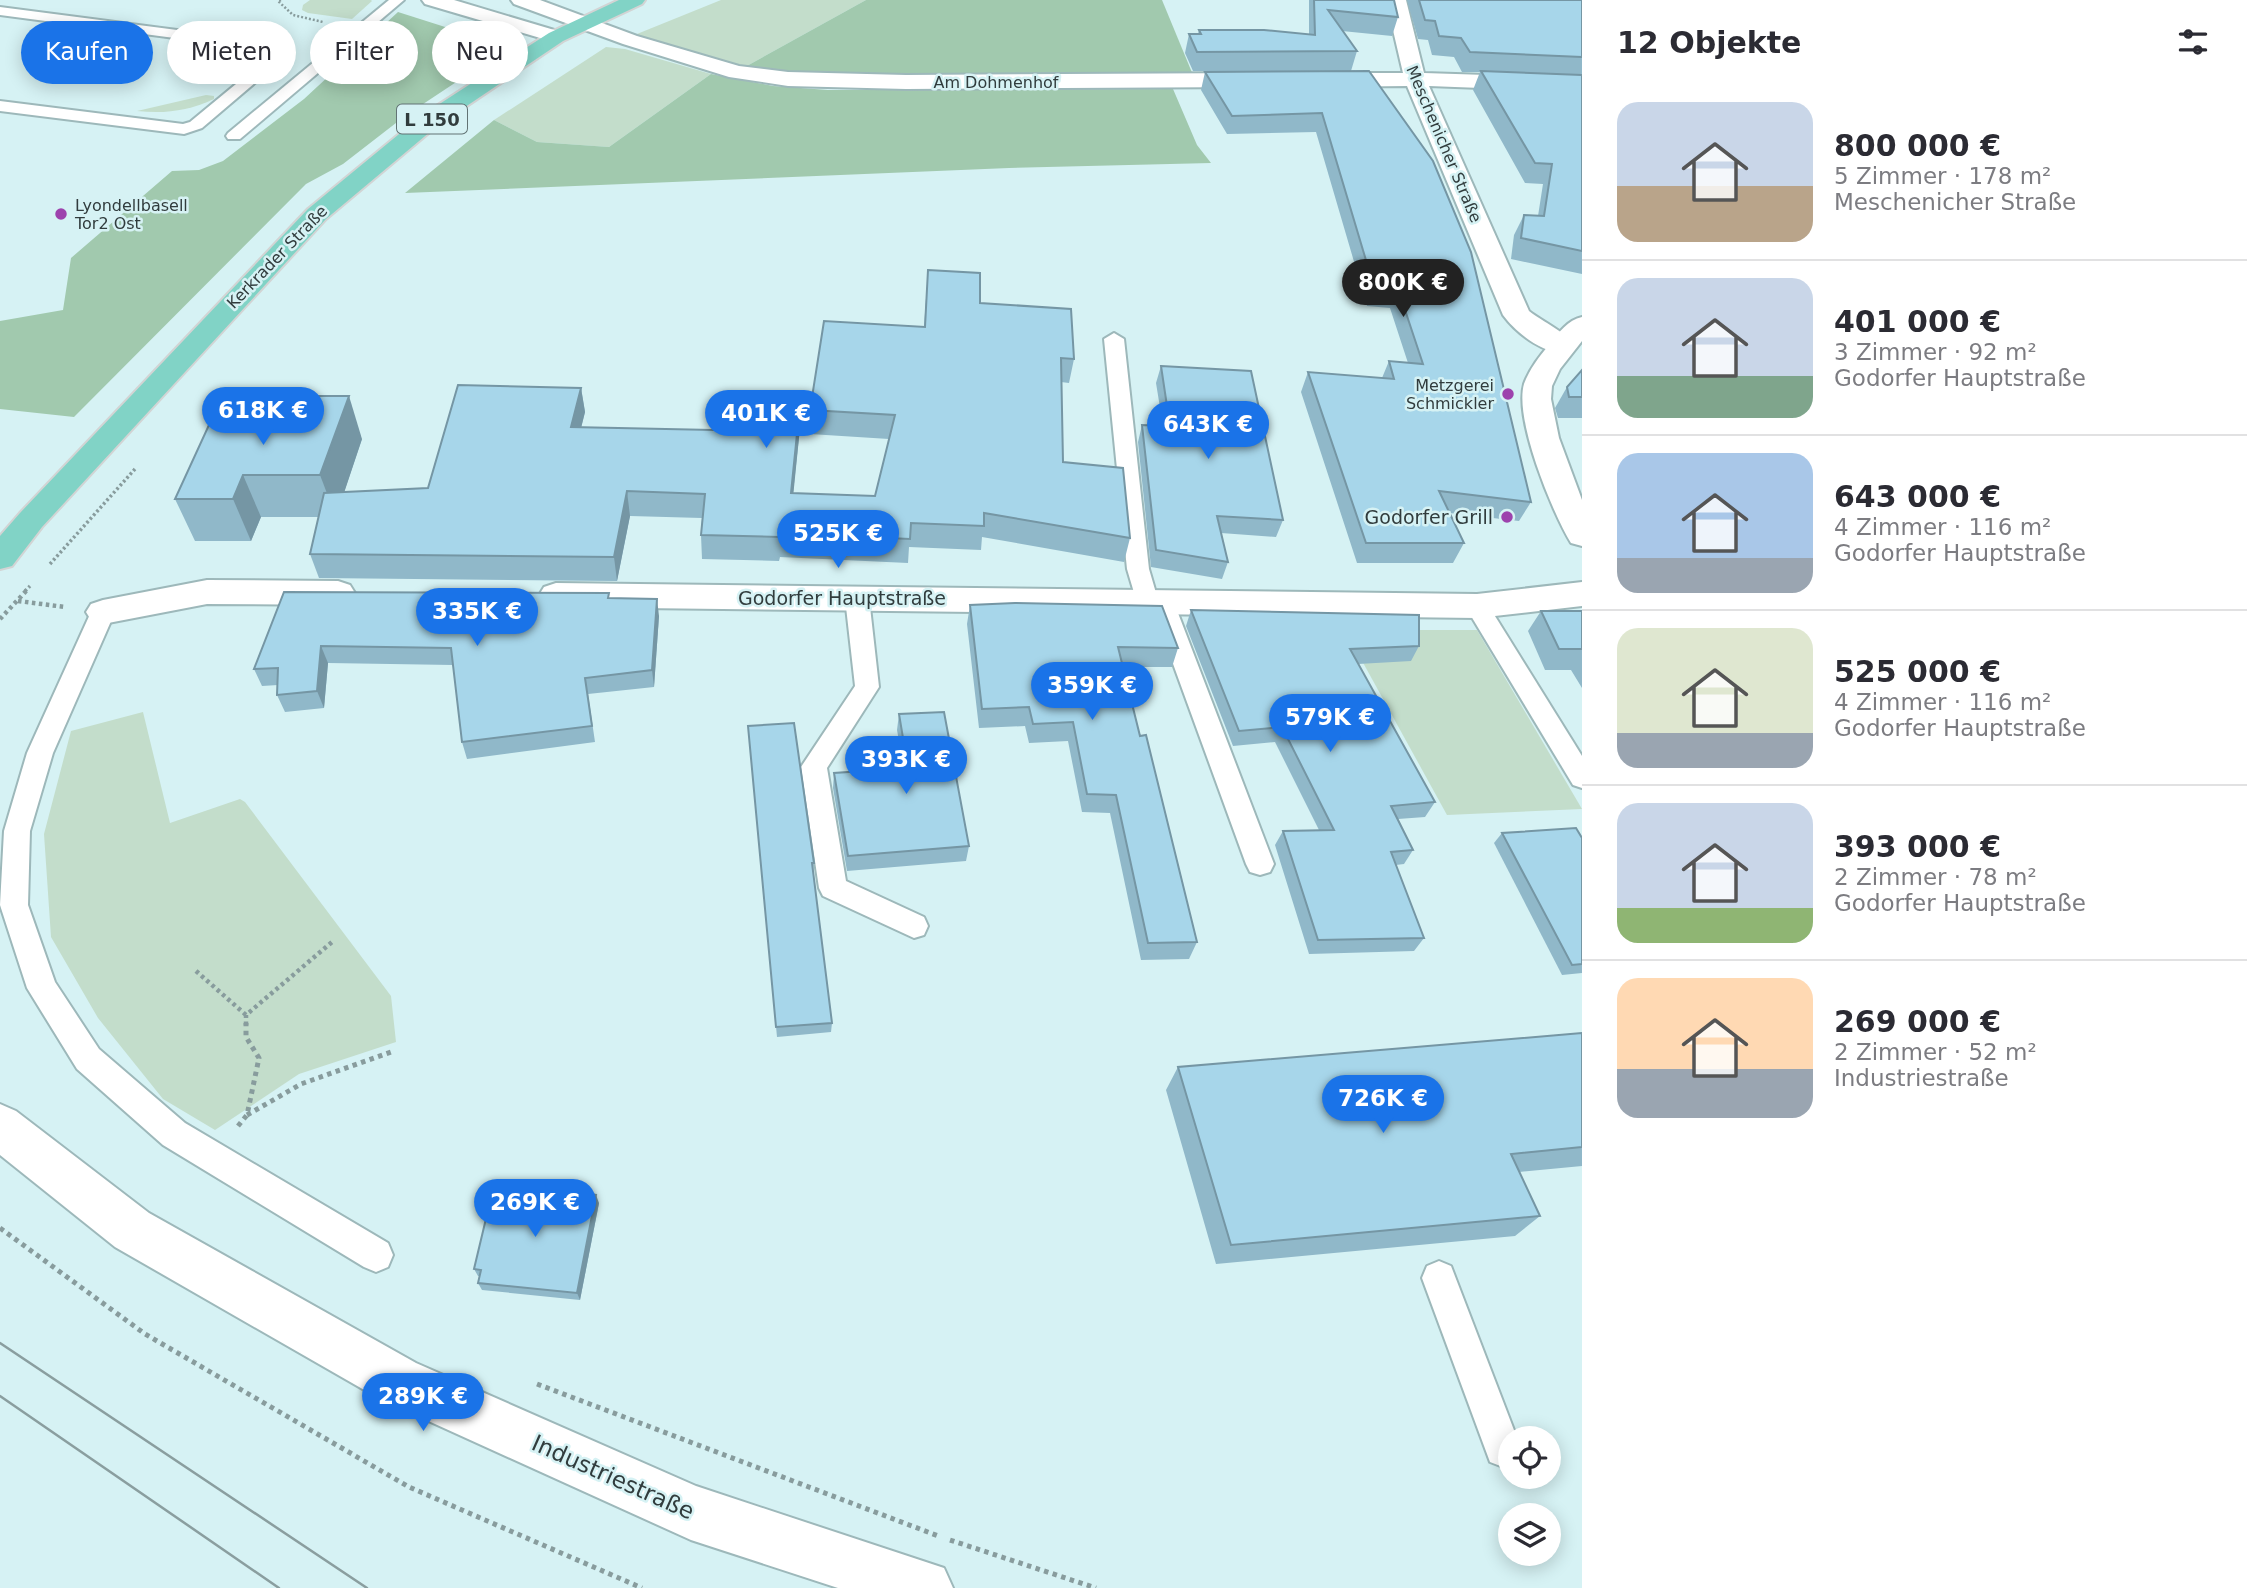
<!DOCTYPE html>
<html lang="de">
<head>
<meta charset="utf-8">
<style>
	body { margin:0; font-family:"DejaVu Sans",sans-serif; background:#f2f2f3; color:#2b2b33; height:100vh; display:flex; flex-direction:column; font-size:26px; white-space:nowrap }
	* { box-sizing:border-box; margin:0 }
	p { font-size:23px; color:#7c7c81 }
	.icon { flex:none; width:38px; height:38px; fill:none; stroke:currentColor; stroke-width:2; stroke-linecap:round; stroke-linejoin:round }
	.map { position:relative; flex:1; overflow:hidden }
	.side { display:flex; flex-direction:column; background:#fff; width:665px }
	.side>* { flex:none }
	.banner { position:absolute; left:21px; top:21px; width:665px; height:63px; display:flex; gap:14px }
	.controls { position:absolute; left:1498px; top:1426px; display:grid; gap:14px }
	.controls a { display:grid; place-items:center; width:63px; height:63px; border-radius:50%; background:#fff; box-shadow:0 4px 18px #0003; font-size:35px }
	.price { position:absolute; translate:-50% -60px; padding:0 16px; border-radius:24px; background:#1a73e8; color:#fff; font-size:23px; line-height:46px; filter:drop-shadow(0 2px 4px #0008) }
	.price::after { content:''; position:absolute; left:50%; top:42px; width:21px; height:16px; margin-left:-10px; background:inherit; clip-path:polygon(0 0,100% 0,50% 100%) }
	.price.active { background:#222; color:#fff }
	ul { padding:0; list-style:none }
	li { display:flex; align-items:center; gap:21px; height:175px; padding:0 35px }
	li+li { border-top:2px solid #e1e1e2 }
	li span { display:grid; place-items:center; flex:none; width:196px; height:140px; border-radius:21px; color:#555 }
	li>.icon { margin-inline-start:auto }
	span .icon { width:84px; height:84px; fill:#fffc; stroke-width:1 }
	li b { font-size:30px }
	h2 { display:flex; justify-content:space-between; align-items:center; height:84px; padding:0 35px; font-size:30px }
	.tag { padding:0 24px; border-radius:32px; background:#fff; box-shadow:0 4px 18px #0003; font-size:24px; line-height:63px }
	.tag.active { background:#1a73e8; color:#fff }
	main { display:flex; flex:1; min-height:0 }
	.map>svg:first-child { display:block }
</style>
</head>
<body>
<main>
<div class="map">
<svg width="1582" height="1588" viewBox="0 0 1582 1588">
	<rect width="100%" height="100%" fill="#d6f2f4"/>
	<g fill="#c3ddcb">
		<polygon points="310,0 371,0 372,1 352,19 308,13 302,10 303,5"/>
		<polygon points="721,0 866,0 745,67 632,36"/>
		<polygon points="218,44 248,51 252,57 249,67 237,72"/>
		<polygon points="606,47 625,49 711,74 609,147 537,142 494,120"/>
		<path d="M206,95L214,96V99C188,111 165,114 137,111Z"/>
		<polygon points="1345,630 1477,630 1582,809 1447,815"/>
		<polygon points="143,712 170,823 240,799 245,802 391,996 396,1042 299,1074 215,1130 163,1099 98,1018 51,937 44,834 71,731"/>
	</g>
	<g fill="#a1c9ae">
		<polygon points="866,0 1162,0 1193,75 793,75 745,67"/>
		<polygon points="398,12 486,40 488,61 405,116 343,164 306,184 74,417 0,409 0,321 63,310 71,258 172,171 199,170 223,161 304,99"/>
		<polygon points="711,74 773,86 828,90 1173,89 1197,145 1211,163 1009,168 405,193 494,120 537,142 609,147"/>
	</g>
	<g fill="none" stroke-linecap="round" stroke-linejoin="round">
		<g stroke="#9db8ba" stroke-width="4">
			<g id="lane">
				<polygon points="389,0 404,0 240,139 228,139 226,136 228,133"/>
				<polygon points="0,7 269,42 283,52 276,65 202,128 184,134 0,111 0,101 183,124 190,122 265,60 268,53 265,50 0,15"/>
				<polygon points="1114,333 1124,339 1149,569 1156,593 1169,594 1173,600 1274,864 1270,872 1260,875 1250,872 1246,864 1152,606 1138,606 1127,569 1104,339"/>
				<polygon points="857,590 865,592 869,598 879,687 827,768 846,881 924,917 928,926 924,935 914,938 823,896 819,888 801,767 855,686 845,598 849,592"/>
				<polygon points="1477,598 1485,600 1582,756 1582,788 1573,785 1465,606 1469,600"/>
				<polygon points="103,604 111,606 115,612 53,753 30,831 28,905 55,982 99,1049 185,1123 388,1243 393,1255 388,1267 376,1272 364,1267 163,1145 77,1069 27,988 0,905 4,831 27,753 91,612 95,606"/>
				<polygon points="1439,1261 1451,1266 1517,1438 1510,1438 1510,1464 1503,1467 1490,1462 1422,1278 1427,1266"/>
			</g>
		</g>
		<g stroke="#9db8ba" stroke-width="4">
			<g id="street">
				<polygon points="422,0 454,0 561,32 564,36 561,40 547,40 425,4"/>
				<polygon points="511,0 540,0 637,36 739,66 788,72 906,75 1255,73 1263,75 1266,80 1263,85 1255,87 906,89 788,86 729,77 623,44 514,4"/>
				<path d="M1386,0H1406L1424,73L1582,78V92L1429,86L1529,311C1542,321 1568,334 1576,346L1572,352C1548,358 1517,334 1503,315L1407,86L1322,87L1314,85L1311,80L1314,75L1322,73H1403Z"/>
				<polygon points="207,580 338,581 350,585 355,593 350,601 338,605 207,604 103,624 91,620 86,612 91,604 103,600"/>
				<polygon points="1582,582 1582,606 1477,618 556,607 544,603 539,595 544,587 556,583 1477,594"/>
			</g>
		</g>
		<g stroke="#9db8ba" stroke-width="4">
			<g id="secondary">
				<path d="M1582,317V341L1560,369L1552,386L1551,399L1559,438L1582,500V546L1571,543C1552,512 1514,419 1524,384C1529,370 1540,355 1550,344C1559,332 1568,320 1582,317Z"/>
				<polygon points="0,1104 16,1111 149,1213 416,1363 696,1486 944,1568 953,1588 838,1588 691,1540 380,1399 115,1247 0,1155"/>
			</g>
		</g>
		<g stroke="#d2d4d4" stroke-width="4">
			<polygon id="primary" points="619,0 645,0 642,4 563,41 437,126 326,219 42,527 12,566 0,569 0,536 20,513 308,209 421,116 549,33"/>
		</g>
		<polyline stroke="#889c9d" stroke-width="2.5" stroke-dasharray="2 2" stroke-linecap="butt" points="281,0 278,1 293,15 323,22"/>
		<g stroke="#889c9d" stroke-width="3.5" stroke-dasharray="2.5 2.5" stroke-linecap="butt">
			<polyline points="50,564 135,469"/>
			<polyline points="25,591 30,586"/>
		</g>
		<g stroke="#889c9d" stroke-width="4.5" stroke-dasharray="3.5 3.5" stroke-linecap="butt">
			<polyline points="18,601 65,607"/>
			<polyline points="0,619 27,590"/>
			<polyline points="196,971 246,1015"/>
			<polyline points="246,1025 246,1015 332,942"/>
		</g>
		<g stroke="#889c9d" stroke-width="5" stroke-dasharray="4.5 4.5" stroke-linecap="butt">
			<polyline points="247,1115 301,1084 394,1051"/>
			<polyline points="238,1126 247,1115 259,1058 246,1037 246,1023"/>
			<polyline points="0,1228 145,1334 409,1487 642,1588"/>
			<polyline points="537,1384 941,1537"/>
			<polyline points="950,1540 1096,1588"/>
		</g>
		<use href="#lane" fill="#fff" fill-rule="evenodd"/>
		<use href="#street" fill="#fff" fill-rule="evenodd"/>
		<use href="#secondary" fill="#fff" fill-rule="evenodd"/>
		<use href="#primary" fill="#81d3c6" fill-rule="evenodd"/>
		<g stroke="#8a9e9f" stroke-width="2.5">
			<polyline points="0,1343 367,1588"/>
			<polyline points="0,1396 279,1588"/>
		</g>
	</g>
	<g fill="#90b8c9">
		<polygon points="1309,0 1394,0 1398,17 1392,36 1342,31 1357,51 1351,71 1193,71 1185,53 1189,34 1198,34 1199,30 1309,34"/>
		<polygon points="1407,0 1582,0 1582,274 1511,259 1514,235 1524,215 1538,216 1543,184 1525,183 1473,90 1480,72 1462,72 1454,57 1432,55 1428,40 1418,39"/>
		<polygon points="1369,71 1531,502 1519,521 1449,513 1464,543 1453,563 1357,563 1301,392 1308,372 1382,378 1389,361 1408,363 1390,308 1367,306 1316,132 1227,134 1201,90 1205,72"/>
		<polygon points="928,270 980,303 1074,359 1069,383 1061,382 1063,462 1130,538 1124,562 982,537 981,550 909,547 908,563 780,557 779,561 702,559 701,535 702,518 630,516 617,581 319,578 310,554 319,517 261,517 251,541 195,541 175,499 214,414 362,439 344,492 428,488 581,388 585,412 581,428 713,430 800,428 793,493 875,496 889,439 810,434 810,410 924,327"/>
		<polygon points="1161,366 1283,520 1276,537 1221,533 1228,562 1222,579 1151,567 1138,442 1142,425 1163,426 1156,383"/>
		<polygon points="1582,370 1582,418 1558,418 1555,408 1567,387"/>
		<polygon points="284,592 610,598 659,616 654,687 588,694 595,742 467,759 462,742 453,665 328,663 324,708 285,712 277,695 278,685 262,686 254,669"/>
		<polygon points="970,605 1178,648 1172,667 1123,667 1140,736 1197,942 1189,959 1141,960 1110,813 1082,812 1068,741 1029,743 1025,726 979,728 967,624"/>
		<polygon points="1191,610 1419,646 1411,661 1358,664 1435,802 1425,817 1398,819 1413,850 1404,864 1396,865 1424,938 1414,951 1309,954 1275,845 1283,831 1319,830 1275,742 1233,746 1186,626"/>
		<polygon points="1541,611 1582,611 1582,688 1571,670 1545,670 1528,631"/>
		<polygon points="899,714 969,846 966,861 847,871 833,788 834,773 904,769 897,730"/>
		<polygon points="748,726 814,863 813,873 832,1023 831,1032 777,1037"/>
		<polygon points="1502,833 1582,838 1582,973 1562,975 1494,843"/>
		<polygon points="1582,1033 1582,1166 1519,1172 1540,1216 1515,1236 1216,1264 1166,1090 1178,1067"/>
		<polygon points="599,1203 580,1300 482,1290 478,1283 480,1276 478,1276 474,1269"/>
	</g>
	<g fill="#7596a4">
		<polygon points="581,388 585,412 575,452 571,427"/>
		<polygon points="349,396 362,439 336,517 320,475"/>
		<polygon points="800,404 800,428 791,517 791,493"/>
		<polygon points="243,475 261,517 251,541 233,499"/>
		<polygon points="627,491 630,516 617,581 614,557"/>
		<polygon points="657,599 659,616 654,687 652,670"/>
		<polygon points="321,646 328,663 324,708 317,691"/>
		<polygon points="596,1195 599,1203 580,1300 577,1293"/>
	</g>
	<g fill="#a7d6ea" stroke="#7596a4" stroke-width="2">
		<polygon points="1314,0 1394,0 1398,17 1328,10 1357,51 1197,52 1189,34 1201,34 1199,30 1264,30 1315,35"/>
		<polygon points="1419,0 1582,0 1582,57 1470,52 1461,38 1439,36 1435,21 1425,20"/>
		<polygon points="1369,71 1433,161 1471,252 1531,502 1439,491 1464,543 1366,543 1308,372 1394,379 1389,361 1423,364 1398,289 1374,287 1322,113 1232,116 1205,72"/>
		<polygon points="1481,71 1582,75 1582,251 1521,238 1524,215 1544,216 1552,164 1535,163"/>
		<polygon points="928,270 980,273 980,303 1071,309 1074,359 1061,358 1063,462 1123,468 1130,538 984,513 984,526 911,523 910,539 779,533 779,537 701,535 705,494 627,491 614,557 310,554 324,493 428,488 458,385 581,388 571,427 713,430 717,400 800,404 791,493 875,496 895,415 810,410 824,321 925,327"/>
		<polygon points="1161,366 1251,371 1283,520 1217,516 1228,562 1156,550 1142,425 1170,426"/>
		<polygon points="1582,370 1582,397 1569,397 1567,387"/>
		<polygon points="298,396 349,396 320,475 243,475 233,499 175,499 214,414 290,414"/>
		<polygon points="284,592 609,593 608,598 657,599 652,670 585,678 592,726 462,742 451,648 321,646 317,691 277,695 278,668 254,669"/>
		<polygon points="1015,603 1162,606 1178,648 1118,647 1140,736 1146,735 1197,942 1148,943 1116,795 1087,794 1073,722 1033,724 1029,707 982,709 970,605"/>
		<polygon points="1191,610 1419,615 1419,646 1350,649 1435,802 1391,806 1413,850 1391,852 1424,938 1318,940 1283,831 1334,830 1282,727 1239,731"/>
		<polygon points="1541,611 1582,611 1582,649 1559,649"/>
		<polygon points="944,712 969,846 848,856 834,773 908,768 899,714"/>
		<polygon points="794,723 814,863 812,863 832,1023 776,1027 748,726"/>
		<polygon points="1576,828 1582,838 1582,964 1572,965 1502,833"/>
		<polygon points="1582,1033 1582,1147 1511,1154 1540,1216 1231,1245 1178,1067"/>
		<polygon points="494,1185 596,1195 577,1293 478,1283 481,1270 474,1269"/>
	</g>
	<g fill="#9d42ad" stroke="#d6f2f4" stroke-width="2.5">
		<circle cx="61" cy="214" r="7"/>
		<circle cx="1508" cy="394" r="7"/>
		<circle cx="1507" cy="517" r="7"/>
	</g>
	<g text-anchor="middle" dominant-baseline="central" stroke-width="5" stroke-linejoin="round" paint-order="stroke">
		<g font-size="16" fill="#313c3d" stroke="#d6f2f4">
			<text x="996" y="82">Am Dohmenhof</text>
			<text transform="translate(1444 144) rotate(67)">Meschenicher Straße</text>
			<text transform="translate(277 257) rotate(-46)">Kerkrader Straße</text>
		</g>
		<g font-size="16" fill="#313c3d" stroke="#d6f2f4" text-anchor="start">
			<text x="75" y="205">Lyondellbasell<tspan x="75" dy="18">Tor2 Ost</tspan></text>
			<text x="1494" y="385" text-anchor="end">Metzgerei<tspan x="1494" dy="18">Schmickler</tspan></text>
		</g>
		<rect fill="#d6f2f4" stroke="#627374" stroke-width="2" x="397" y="104.5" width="70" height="29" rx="5"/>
		<g font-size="18" font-weight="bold" fill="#313c3d">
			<text x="432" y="119">L 150</text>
		</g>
		<g font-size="19" fill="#313c3d" stroke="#d6f2f4" text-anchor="end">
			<text x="1493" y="517">Godorfer Grill</text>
		</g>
		<g font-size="19" fill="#313c3d" stroke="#d6f2f4">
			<text x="842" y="598">Godorfer Hauptstraße</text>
		</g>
		<g font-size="23" fill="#313c3d" stroke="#d6f2f4">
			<text transform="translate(613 1477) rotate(24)">Industriestraße</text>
		</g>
	</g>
</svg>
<div class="controls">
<a><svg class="icon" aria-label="locate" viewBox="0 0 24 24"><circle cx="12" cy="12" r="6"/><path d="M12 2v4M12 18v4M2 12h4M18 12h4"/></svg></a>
<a><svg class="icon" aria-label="layers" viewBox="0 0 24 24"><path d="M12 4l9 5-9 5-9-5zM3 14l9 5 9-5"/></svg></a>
</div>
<b class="price active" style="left:1403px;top:319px">800K €</b>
<b class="price" style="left:263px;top:447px">618K €</b>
<b class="price" style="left:766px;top:450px">401K €</b>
<b class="price" style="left:1208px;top:461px">643K €</b>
<b class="price" style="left:838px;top:570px">525K €</b>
<b class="price" style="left:477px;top:648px">335K €</b>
<b class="price" style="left:1092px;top:722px">359K €</b>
<b class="price" style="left:1330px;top:754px">579K €</b>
<b class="price" style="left:906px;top:796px">393K €</b>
<b class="price" style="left:1383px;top:1135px">726K €</b>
<b class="price" style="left:535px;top:1239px">269K €</b>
<b class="price" style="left:423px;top:1433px">289K €</b>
<div class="banner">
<a class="tag active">Kaufen</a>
<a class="tag">Mieten</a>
<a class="tag">Filter</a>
<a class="tag">Neu</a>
</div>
</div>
<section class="side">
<h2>12 Objekte<svg class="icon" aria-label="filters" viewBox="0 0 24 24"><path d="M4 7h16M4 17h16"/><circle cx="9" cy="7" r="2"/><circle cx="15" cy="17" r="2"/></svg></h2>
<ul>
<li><span style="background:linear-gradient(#c9d6e8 60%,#b9a48a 0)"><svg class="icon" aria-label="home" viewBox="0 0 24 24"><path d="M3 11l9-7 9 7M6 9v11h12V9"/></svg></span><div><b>800 000 €</b><p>5 Zimmer · 178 m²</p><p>Meschenicher Straße</p></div></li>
<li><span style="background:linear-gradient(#c9d6e8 70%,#7fa58c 0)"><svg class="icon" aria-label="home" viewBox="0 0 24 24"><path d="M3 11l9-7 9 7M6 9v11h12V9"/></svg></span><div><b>401 000 €</b><p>3 Zimmer · 92 m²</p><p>Godorfer Hauptstraße</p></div></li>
<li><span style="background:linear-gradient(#a9c7e8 75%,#9aa5b1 0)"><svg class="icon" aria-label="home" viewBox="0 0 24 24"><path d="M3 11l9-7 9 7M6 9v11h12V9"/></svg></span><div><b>643 000 €</b><p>4 Zimmer · 116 m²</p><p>Godorfer Hauptstraße</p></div></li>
<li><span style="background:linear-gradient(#dfe7d0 75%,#9aa5b1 0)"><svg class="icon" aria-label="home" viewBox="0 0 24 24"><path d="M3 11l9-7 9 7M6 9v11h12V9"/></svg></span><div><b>525 000 €</b><p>4 Zimmer · 116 m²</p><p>Godorfer Hauptstraße</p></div></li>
<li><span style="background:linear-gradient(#c9d6e8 75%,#8fb573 0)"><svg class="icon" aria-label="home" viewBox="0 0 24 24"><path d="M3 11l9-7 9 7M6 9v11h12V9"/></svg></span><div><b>393 000 €</b><p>2 Zimmer · 78 m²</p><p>Godorfer Hauptstraße</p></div></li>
<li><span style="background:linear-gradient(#ffd9b3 65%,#9aa5b1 0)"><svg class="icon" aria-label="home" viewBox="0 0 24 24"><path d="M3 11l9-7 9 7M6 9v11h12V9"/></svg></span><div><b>269 000 €</b><p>2 Zimmer · 52 m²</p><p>Industriestraße</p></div></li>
</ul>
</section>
</main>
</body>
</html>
